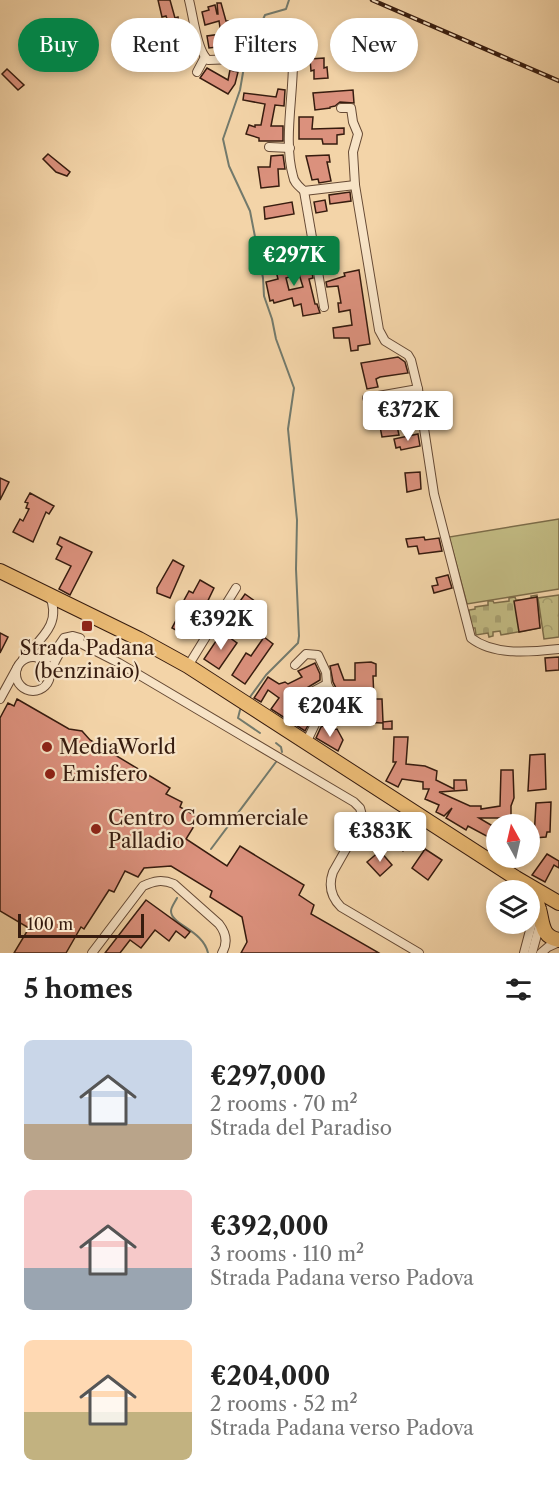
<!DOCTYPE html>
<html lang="en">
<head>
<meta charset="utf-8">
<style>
	body { margin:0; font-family:"Libre Caslon Text",serif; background:#f2f2f2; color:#222; height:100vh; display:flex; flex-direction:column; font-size:22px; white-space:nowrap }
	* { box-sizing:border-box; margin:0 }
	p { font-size:20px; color:#767676 }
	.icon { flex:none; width:33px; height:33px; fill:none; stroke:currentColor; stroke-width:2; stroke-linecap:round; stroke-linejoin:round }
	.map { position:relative; height:953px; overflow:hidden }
	.drawer { display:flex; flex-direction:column; background:#fff; flex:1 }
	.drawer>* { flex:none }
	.top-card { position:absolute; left:18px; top:18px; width:524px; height:54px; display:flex; gap:12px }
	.needle { width:39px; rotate:352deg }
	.buttons { position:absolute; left:486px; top:814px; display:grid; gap:12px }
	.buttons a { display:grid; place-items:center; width:54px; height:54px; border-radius:50%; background:#fff; box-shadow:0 3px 9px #0003; font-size:30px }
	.scale { position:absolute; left:18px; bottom:15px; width:126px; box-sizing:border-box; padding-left:6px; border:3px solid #371c0f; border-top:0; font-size:16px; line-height:21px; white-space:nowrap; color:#371c0f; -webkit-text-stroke:4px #f7e3c6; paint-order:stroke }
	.price { position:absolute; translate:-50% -51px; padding:0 14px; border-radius:6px; background:#fff; color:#222; font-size:20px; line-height:39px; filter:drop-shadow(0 2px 3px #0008) }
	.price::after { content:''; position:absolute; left:50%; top:36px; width:18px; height:14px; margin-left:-9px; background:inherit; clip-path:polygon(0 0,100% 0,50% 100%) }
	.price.current { background:#0b8043; color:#fff }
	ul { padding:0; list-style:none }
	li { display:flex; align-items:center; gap:18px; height:150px; padding:0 24px }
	li span { display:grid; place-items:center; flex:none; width:168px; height:120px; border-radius:9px; color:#555 }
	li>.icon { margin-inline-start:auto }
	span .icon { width:72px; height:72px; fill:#fffc; stroke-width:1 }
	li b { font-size:26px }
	h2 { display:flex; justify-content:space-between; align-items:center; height:72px; padding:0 24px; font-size:26px }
	.tag { padding:0 21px; border-radius:27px; background:#fff; box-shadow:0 3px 9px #0003; font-size:21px; line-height:54px }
	.tag.current { background:#0b8043; color:#fff }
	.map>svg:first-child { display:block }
</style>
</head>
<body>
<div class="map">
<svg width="559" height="953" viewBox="0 0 559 953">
	<defs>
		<pattern id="cemetery-stones" width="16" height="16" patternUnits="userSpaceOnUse" patternTransform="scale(1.5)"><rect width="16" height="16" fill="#c2bb83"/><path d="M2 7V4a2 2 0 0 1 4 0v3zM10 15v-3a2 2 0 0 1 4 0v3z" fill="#a7a070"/></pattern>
		<pattern id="park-crowns" width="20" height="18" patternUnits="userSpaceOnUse" patternTransform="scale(1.5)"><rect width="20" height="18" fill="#c2bb83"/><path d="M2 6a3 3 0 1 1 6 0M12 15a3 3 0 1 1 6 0" fill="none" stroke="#a7a070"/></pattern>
	</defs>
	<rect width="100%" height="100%" fill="#f3d4a8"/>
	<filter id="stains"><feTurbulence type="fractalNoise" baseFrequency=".00333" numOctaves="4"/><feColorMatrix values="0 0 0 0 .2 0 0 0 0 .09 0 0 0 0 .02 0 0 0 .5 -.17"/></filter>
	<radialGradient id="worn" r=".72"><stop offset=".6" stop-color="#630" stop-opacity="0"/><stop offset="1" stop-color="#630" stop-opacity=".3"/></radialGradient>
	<polygon fill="url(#cemetery-stones)" stroke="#7c6c49" stroke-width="1.5" points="537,595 540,628 501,635 500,631 493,632 493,636 489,637 488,633 476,635 475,628 471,628 469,610 475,609 475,607 488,605 488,601 493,601 494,603 509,601 509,598 515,597 516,600 532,600 531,596"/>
	<polygon fill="url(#park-crowns)" stroke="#7c6c49" stroke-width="1.5" points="559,595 559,637 544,639 538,598"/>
	<polygon fill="#c2bb83" stroke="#7c6c49" stroke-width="1.5" points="559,519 559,589 467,604 449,537"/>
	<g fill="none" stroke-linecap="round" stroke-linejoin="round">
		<g stroke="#737a6c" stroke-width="2">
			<polyline points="247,55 265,15 286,9 289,0"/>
			<polyline points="245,61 240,90 223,139 229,166 250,211 263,278 264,296 272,319 276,339 294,388 288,429 297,520 296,569 299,636 298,643 266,675 250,697"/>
			<polyline points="240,710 238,718 260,733"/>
			<polyline points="276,743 281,747 282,752"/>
			<polyline points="211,849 276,762"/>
			<path d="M177,898C175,902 171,907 171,911C171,925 203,930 208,953"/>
		</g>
	</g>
	<g fill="#db917d" stroke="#371c0f" stroke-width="1.5" fill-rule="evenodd">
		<polygon points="158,0 170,0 175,18 178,17 181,31 172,33 166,16 162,17"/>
		<polygon points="217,3 221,3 226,21 229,21 233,35 234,37 239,37 240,47 217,50 217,47 209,48 207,36 221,34 219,21 205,25 202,12 209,10 208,7 215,5 217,14 218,14"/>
		<polygon points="352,29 403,33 402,49 351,43"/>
		<polygon points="188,39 194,59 178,63 174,41"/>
		<polygon points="353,57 353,65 342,66 341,58"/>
		<polygon points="324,58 324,68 327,67 328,78 314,79 314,70 311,71 310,59"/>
		<rect x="266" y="64" width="19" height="4"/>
		<polygon points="207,68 228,80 230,70 238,72 235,84 228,94 200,78"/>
		<polygon points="7,69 24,85 18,90 2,74"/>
		<polygon points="278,89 285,90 284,106 275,105 271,126 283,126 283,141 259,141 259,138 246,134 249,125 255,127 255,125 261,125 265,104 243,100 244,93 276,97"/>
		<polygon points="353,90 354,103 340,102 335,106 330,107 330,108 315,110 313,93"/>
		<polygon points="299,117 313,117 312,129 344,128 344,134 337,135 337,144 323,144 322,139 299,139"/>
		<polygon points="48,154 70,172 67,176 56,172 43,159"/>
		<polygon points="283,155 285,169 278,169 279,186 261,188 258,167 270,167 271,156"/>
		<polygon points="329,155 330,162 327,162 331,181 319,183 318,179 312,180 306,156"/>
		<polygon points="350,192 351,201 330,204 329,195"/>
		<polygon points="325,200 327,211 316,213 314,202"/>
		<polygon points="292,202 294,214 265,219 264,207"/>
		<path d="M296,261L297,265L310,261L313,278L309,279L315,304H317L320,313L303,316L301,304L294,306L292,298L274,303L273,300L270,301L266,282L278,279L276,271L279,270V267ZM299,274L303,287L289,290L286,278Z"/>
		<polygon points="359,270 370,344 358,346 358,350 351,351 349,338 334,338 333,328 352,325 350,310 339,312 338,303 341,303 338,286 327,287 326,282 345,276 344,273"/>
		<polygon points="398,357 405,362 408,373 380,377 376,379 378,387 367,389 361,363"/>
		<polygon points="409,400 412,418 396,421 399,435 382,437 376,406"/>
		<polygon points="418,434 420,446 401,450 400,447 396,448 394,439"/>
		<polygon points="420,472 421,489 407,492 405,473"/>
		<polygon points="0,478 9,482 0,500"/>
		<polygon points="30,493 54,506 49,514 46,512 33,542 13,532 20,519 23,521 29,509 26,508 28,503 25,502"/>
		<polygon points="60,537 92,552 70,595 59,589 71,566 56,559 62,547 57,544"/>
		<polygon points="424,537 425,540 439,538 442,551 419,554 417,546 408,547 406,539"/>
		<polygon points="173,560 184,566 170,598 157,593 157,588"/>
		<polygon points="448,575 452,588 434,593 432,586 438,585 436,578"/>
		<polygon points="200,580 214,588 203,611 207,613 199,628 193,624 187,636 172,628 184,605 182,604 189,591 193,593"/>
		<polygon points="245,594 259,604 251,614 256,618 247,631 233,621 241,610 236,607"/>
		<polygon points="537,597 540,628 519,632 514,601"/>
		<polygon points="222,632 237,643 219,669 204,659"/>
		<polygon points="0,633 8,637 0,653"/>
		<polygon points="264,637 273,644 245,684 232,675 246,653 251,656"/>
		<polygon points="559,657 559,670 546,671 545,658"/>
		<path d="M371,662L376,664V676H373L374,699H382L383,722L392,721V729H383V723L357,722V716H349V721L343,722L346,707L341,693L339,694L333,682L330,666L338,664L344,680H355V663ZM348,691H362L363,707H348Z"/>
		<polygon points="315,663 320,674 320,680 305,689 304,695 310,699 324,693 328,699 326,700 328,711 313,716 305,731 271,709 279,698 268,690 261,702 254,698 268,677 279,684 285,682 288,684 302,677 298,671"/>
		<polygon points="17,699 69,729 82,731 90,740 170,788 166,794 182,802 180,807 199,818 186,839 227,866 240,846 304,885 299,895 314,905 311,914 379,953 241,953 247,942 242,917 210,897 212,891 171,866 144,868 138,877 125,871 114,892 109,890 84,929 81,927 66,953 14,953 29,928 0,911 0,718 8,703 14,706"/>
		<polygon points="323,726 332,730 337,729 343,740 338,751 316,738 321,727"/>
		<polygon points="394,737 408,737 406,764 425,766 437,771 436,780 454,789 454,780 466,780 467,790 439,792 470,806 481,806 481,809 500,806 501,770 513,770 514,798 511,806 511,818 479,818 496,828 496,836 494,840 468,826 466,830 446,818 452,808 444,816 436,812 439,805 425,799 429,789 423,789 423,782 402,779 398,787 386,781 396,762 393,762"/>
		<polygon points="545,754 546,789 528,791 530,755"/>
		<polygon points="551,802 550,832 547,832 546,837 534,838 536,803"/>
		<polygon points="409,827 418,837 403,851 397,844 404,838 401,834"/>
		<polygon points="425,849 442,860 428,880 412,868"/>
		<polygon points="380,851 392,865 380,876 367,862"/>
		<polygon points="547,854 559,861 559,868 554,865 545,882 532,875"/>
		<polygon points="146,900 190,932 185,938 176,931 169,941 155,930 141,948 130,940 120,953 105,953"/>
	</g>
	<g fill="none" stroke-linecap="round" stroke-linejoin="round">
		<g stroke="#664a35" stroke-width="10">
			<g id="street">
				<path d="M189,0C193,15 197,51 208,60L293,57C294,93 283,141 293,176C294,183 299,186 304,191L355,185L379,330L385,341L408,355L411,360L418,389L434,494L471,638C494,656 531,652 559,649"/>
				<polyline points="197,72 205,57"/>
				<polyline points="341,108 351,108 353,122 358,134 353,152 355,185"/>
				<polyline points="269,147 290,148"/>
				<polyline points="304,191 324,307"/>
				<polyline points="367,398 418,389"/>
				<circle cx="33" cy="674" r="17"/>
				<path d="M23,659C40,639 63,623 49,595"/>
				<polyline points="39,659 51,657 64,638 73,636 80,638"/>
				<polyline points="295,665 306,654 318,655 326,672 327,684 340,709 335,715 316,722 307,741"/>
				<polyline points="188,666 236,588"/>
				<path d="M49,674C56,661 62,638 80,643L119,663L354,802L360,808L363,819L333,872C328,886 331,897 341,907L419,953"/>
				<polyline points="310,693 327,684"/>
				<polyline points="0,699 17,668"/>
				<path d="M92,953L143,886C154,881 162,879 174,884L219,924C226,933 228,943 222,953"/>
				<polyline points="524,953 533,919 530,904"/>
				<polyline points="532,953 540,924"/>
				<polyline points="541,953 548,947 559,942"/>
			</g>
		</g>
		<g stroke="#371c0f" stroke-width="16">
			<g id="primary">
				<polyline points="0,571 139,639 188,666 516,878 559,903"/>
				<path d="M526,888C532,894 537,901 539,909C543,923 541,937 559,940"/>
			</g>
		</g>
		<use href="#street" stroke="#f7e3c6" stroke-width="8"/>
		<use href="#primary" stroke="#eaba74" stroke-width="14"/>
		<g stroke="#371c0f" stroke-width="4.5">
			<polyline id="rail" points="372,0 559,81"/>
		</g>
		<use href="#rail" stroke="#f7e3c6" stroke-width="2" stroke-dasharray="7" stroke-linecap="butt"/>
	</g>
	<g fill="#8f2418" stroke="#f7e3c6" stroke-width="2">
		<rect x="81" y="620" width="12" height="12" rx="3"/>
		<circle cx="47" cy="747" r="6"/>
		<circle cx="50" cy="774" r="6"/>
		<circle cx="96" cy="829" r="6"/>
	</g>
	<g text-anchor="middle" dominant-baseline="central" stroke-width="4.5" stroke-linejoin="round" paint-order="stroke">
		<g font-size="20" fill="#371c0f" stroke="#f7e3c6" text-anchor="start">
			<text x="87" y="648" text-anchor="middle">Strada Padana<tspan x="87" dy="23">(benzinaio)</tspan></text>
			<text x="59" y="747">MediaWorld</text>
			<text x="62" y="774">Emisfero</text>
			<text x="108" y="818">Centro Commerciale<tspan x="108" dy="23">Palladio</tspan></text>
		</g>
	</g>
	<rect width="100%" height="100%" filter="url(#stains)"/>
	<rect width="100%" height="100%" fill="url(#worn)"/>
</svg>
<div class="buttons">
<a><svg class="needle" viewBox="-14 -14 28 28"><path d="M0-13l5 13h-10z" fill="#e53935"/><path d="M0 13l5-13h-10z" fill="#767676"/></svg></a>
<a><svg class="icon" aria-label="layers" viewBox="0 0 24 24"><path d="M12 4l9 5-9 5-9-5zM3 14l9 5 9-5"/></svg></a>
</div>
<div class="scale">100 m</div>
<b class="price current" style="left:294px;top:287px">€297K</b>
<b class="price" style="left:408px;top:442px">€372K</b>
<b class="price" style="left:221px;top:651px">€392K</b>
<b class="price" style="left:330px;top:738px">€204K</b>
<b class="price" style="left:380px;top:863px">€383K</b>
<div class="top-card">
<a class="tag current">Buy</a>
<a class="tag">Rent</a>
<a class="tag">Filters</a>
<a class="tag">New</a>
</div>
</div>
<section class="drawer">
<h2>5 homes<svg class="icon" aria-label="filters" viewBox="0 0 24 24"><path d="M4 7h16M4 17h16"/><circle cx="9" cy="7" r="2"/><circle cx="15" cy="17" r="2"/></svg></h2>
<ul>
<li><span style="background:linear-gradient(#c9d6e8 70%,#b9a48a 0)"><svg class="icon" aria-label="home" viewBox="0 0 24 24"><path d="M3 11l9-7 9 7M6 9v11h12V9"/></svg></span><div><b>€297,000</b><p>2 rooms · 70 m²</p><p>Strada del Paradiso</p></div></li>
<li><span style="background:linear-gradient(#f6c9c9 65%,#9aa5b1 0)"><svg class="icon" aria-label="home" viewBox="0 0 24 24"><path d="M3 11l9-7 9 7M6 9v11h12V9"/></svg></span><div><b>€392,000</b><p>3 rooms · 110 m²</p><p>Strada Padana verso Padova</p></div></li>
<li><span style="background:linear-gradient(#ffd9b3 60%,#c2b280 0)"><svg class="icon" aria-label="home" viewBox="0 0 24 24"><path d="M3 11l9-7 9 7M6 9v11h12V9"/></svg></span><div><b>€204,000</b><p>2 rooms · 52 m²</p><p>Strada Padana verso Padova</p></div></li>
</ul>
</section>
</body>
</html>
